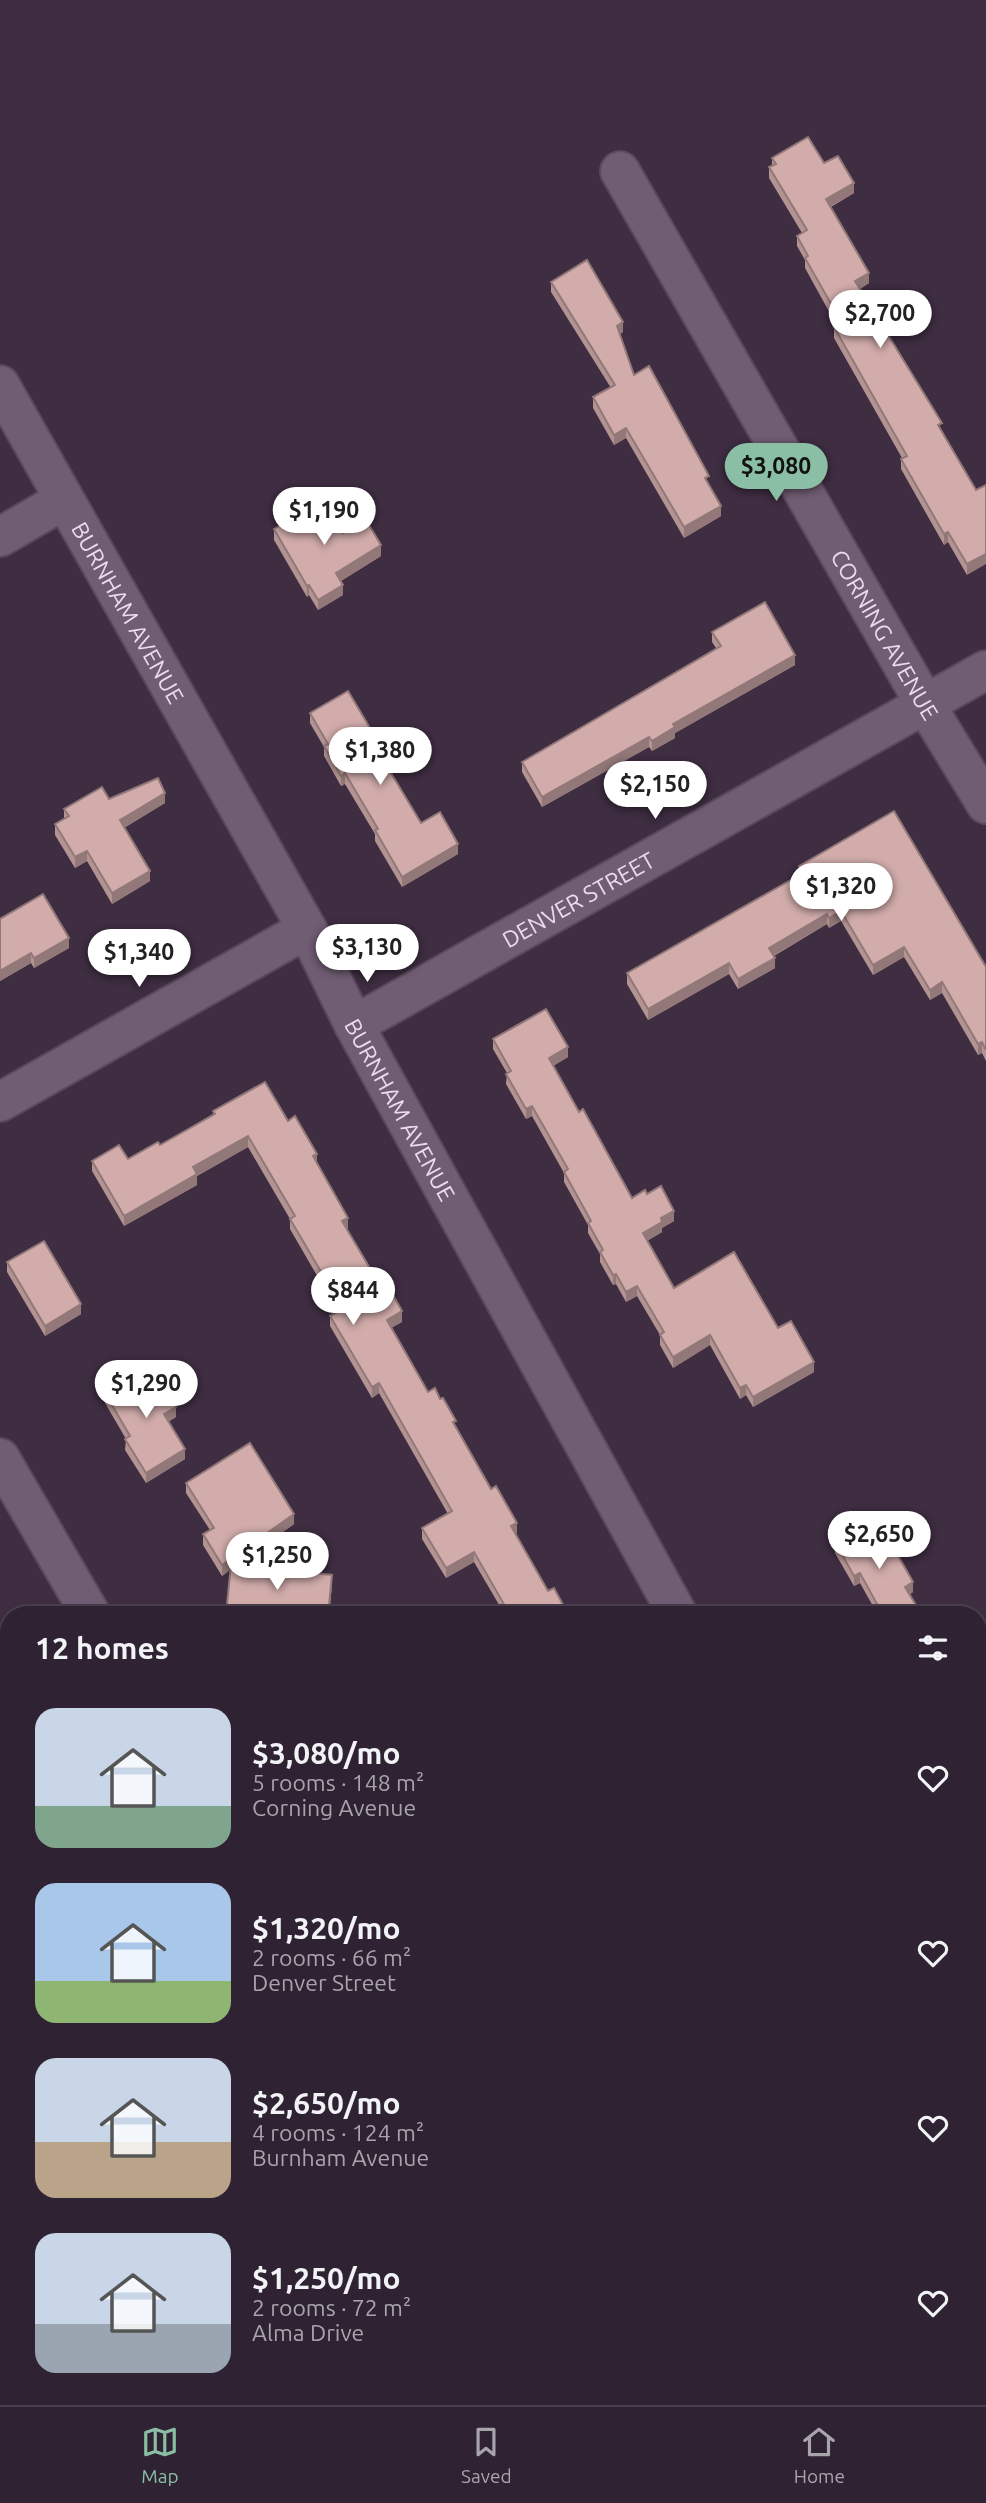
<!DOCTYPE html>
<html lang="en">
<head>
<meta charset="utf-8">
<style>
	body { margin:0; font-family:Ubuntu,sans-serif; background:#3b2f3e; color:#f1f3f6; height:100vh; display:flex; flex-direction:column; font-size:26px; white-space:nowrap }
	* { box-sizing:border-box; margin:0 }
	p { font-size:23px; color:#a7a4ac }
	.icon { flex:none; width:38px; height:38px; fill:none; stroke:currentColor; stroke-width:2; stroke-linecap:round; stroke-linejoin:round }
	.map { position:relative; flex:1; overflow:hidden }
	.details { position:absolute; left:0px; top:1606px; width:987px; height:800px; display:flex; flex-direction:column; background:#2f2232; border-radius:28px 28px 0 0; box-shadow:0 4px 10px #0003,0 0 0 2px #4a3f4d }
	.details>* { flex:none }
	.price { position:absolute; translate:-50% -60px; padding:0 16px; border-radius:24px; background:#fff; color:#222; font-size:23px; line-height:46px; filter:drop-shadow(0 2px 4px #0008) }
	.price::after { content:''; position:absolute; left:50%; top:42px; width:21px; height:16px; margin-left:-10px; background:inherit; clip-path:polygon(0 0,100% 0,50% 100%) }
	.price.active { background:#8abfa5; color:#111 }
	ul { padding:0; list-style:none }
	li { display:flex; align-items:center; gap:21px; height:175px; padding:0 35px }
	li span { display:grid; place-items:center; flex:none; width:196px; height:140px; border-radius:21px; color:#555 }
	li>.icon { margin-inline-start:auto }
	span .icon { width:84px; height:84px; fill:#fffc; stroke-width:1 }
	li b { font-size:30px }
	h2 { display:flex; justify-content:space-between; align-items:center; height:84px; padding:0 35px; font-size:30px }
	.dock { display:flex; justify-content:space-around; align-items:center; height:98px; border-top:2px solid #4a3f4d; background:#2f2232; font-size:19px; color:#a7a4ac }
	.dock a { display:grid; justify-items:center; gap:4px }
	.dock .active { color:#8abfa5 }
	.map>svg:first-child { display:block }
</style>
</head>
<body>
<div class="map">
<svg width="986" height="2405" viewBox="0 0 986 2405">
	<rect width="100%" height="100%" fill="#3f2d42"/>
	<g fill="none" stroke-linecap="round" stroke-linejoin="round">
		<g stroke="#58495b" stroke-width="42">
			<g id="minor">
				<path id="s1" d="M620,171L925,704L986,804"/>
				<polyline points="0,537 64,500"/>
				<path id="s2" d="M354,1025L986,670"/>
				<polyline points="0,1102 307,929"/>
				<polyline points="0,1458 91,1615"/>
				<polyline points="0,1699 9,1694"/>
				<polyline points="0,2286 9,2281"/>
			</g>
		</g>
		<g stroke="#58495b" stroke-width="42">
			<g id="tertiary">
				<path id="s3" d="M0,385L307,929L354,1025L678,1615"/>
				<polyline points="978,2143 986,2157"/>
			</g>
		</g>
		<use href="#minor" stroke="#705c73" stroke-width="38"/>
		<use href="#tertiary" stroke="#705c73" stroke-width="38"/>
	</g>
	<g fill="#b49493">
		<polygon points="772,158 824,163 854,193 831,207 869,283 860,289 976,490 967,575 948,542 944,545 901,469 901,459 902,458 834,338 834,327 837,326 805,268 805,260 797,246 797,236 802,233 769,178 769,167 772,166"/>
		<polygon points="551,282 623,332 620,334 634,375 709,485 721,516 684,538 626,438 614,445 593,408 593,397 611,388 551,292"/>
		<polygon points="274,529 343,533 381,556 341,581 343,595 318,610 309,595 307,597 274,540"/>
		<polygon points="712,632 795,665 675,733 675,738 652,751 649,747 542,807 522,772 522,762 716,648 712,642"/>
		<polygon points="310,713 395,779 421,823 458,854 402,887 375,841 375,834 345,784 341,786 324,756 324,747 310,723"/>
		<polygon points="165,803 124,828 150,881 112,904 87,861 75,868 55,835 55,824 64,819 64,809"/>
		<polygon points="799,866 986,967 986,1061 982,1053 978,1055 942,993 930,1000 904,957 873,975 841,921 829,928 827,924 774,956 775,968 738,989 729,974 648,1020 627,984 627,973 799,876"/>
		<polygon points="0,919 69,948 34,968 31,963 0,981"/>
		<polygon points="493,1039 568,1057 553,1066 579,1112 632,1198 647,1194 674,1221 662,1228 662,1232 647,1241 674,1288 778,1328 814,1372 753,1407 746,1395 740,1399 710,1345 673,1368 660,1345 660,1335 637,1296 626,1302 616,1284 613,1285 600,1262 600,1254 588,1233 588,1225 564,1182 564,1173 532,1116 526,1119 506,1084 507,1073 493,1049"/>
		<polygon points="213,1111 288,1121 317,1164 348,1228 347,1229 402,1322 391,1328 428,1392 456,1427 517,1533 515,1534 548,1591 568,1615 505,1615 474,1562 446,1578 422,1539 422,1528 448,1514 379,1393 372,1398 330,1326 330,1316 338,1312 290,1229 290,1219 248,1147 197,1176 197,1185 124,1226 92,1171 92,1161 128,1159 160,1145 213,1114"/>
		<polygon points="7,1262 81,1314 45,1336 7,1272"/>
		<polygon points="144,1382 176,1417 168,1422 185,1459 146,1483 125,1450 126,1439 105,1403 105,1393"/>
		<polygon points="186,1483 294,1524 237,1565 332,1585 329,1615 226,1615 230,1570 222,1576 203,1545 203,1534 210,1530 186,1493"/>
		<polygon points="835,1542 889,1553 913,1592 910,1594 922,1615 878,1615 860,1583 854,1586 835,1553"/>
		<polygon points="978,1717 986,1730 986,1826 978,1813"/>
		<polygon points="9,1797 9,1881 5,1883 0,1874 0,1802"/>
	</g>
	<g fill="#927878">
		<polygon points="854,183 854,193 826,209 826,199"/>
		<polygon points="869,273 869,283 855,292 855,281"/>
		<polygon points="623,322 623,332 617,336 617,326"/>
		<polygon points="626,428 626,438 614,445 614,435"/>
		<polygon points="721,506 721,516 684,538 684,527"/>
		<polygon points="948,532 948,542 944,545 944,534"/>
		<polygon points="381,545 381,556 336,584 336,573"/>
		<polygon points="986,554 986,564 967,575 967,564"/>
		<polygon points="309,585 309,595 307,597 307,586"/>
		<polygon points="343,585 343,595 318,610 318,600"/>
		<polygon points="795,655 795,665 675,733 675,738 652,751 652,741 673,724"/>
		<polygon points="649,737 649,747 542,807 542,797"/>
		<polygon points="345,773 345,784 341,786 341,776"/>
		<polygon points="165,793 165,803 120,830 120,820"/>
		<polygon points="458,844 458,854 402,887 402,877"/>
		<polygon points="87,851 87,861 75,868 75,857"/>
		<polygon points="150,871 150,881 112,904 112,893"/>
		<polygon points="841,911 841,921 829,928 829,918"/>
		<polygon points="827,914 827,924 769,958 769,948"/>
		<polygon points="69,938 69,948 34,968 34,958"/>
		<polygon points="904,947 904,957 873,975 873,965"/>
		<polygon points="31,953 31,963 0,981 0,971"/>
		<polygon points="775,958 775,968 738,989 738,979"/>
		<polygon points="729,963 729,974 648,1020 648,1009"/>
		<polygon points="942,982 942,993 930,1000 930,990"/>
		<polygon points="982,1042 982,1053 978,1055 978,1044"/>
		<polygon points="568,1047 568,1057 549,1068 549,1058"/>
		<polygon points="532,1106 532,1116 526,1119 526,1109"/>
		<polygon points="248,1136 248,1147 197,1176 197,1185 124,1226 124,1216 193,1167"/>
		<polygon points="317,1154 317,1164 313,1156"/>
		<polygon points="674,1211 674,1221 662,1228 662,1232 643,1243 643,1233 661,1218"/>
		<polygon points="348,1218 348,1228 342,1232 342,1221"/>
		<polygon points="616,1274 616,1284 613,1285 613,1275"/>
		<polygon points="637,1286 637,1296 626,1302 626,1292"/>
		<polygon points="81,1304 81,1314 45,1336 45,1326"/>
		<polygon points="402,1311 402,1322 387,1330 387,1320"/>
		<polygon points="710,1335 710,1345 673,1368 673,1357"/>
		<polygon points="814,1362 814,1372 753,1407 753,1397"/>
		<polygon points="379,1383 379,1393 372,1398 372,1387"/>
		<polygon points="746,1385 746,1395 740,1399 740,1388"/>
		<polygon points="176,1407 176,1417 164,1424 164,1414"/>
		<polygon points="185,1449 185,1459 146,1483 146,1473"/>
		<polygon points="294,1514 294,1524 222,1576 222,1565"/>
		<polygon points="517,1523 517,1533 511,1536 511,1526"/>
		<polygon points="474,1552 474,1562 446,1578 446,1568"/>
		<polygon points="860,1573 860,1583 854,1586 854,1576"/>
		<polygon points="332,1575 332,1585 329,1615 328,1615"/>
		<polygon points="913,1582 913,1592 905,1597 905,1587"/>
		<polygon points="9,1870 9,1881 5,1883 5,1873"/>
		<polygon points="9,2141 9,2152 0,2157 0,2146"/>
	</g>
	<g fill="#d1acab" stroke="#927878" stroke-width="2">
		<polygon points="808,137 824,163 838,156 854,183 826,199 869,273 855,281 942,423 938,425 976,490 986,485 986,554 967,564 948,532 944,534 901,459 907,456 834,327 842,323 805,258 808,256 797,236 807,230 769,167 776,164 772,158"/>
		<polygon points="587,260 623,322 617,326 634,375 649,366 709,476 705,478 721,506 684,527 626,428 614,435 593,397 615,385 551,282"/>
		<polygon points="325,500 343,533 366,520 381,545 336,573 343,585 318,600 309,585 307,586 274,529"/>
		<polygon points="765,602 795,655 673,724 675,727 652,741 649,737 542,797 522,762 721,646 712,632"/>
		<polygon points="348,691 395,770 391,773 421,823 440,812 458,844 402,877 375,830 378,829 345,773 341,776 324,746 328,744 310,713"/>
		<polygon points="158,778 165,793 120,820 150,871 112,893 87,851 75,857 55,824 69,816 64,809 102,787 109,799"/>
		<polygon points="894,811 986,967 986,1050 982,1042 978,1044 942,982 930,990 904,947 873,965 841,911 829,918 827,914 769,948 775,958 738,979 729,963 648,1009 627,973 803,873 799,866"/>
		<polygon points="43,894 69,938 34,958 31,953 0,971 0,919"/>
		<polygon points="546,1009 568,1047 549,1058 579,1112 583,1109 632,1198 645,1190 647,1194 661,1186 674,1211 661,1218 662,1222 643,1233 674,1288 734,1252 778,1328 791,1321 814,1362 753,1397 746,1385 740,1388 710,1335 673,1357 660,1335 664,1332 637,1286 626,1292 616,1274 613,1275 600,1252 603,1250 588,1223 591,1221 564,1172 568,1169 532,1106 526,1109 506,1074 511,1071 493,1039"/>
		<polygon points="265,1082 288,1121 295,1116 317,1154 313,1156 348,1218 342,1221 381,1287 387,1284 402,1311 387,1320 428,1392 435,1388 440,1399 443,1398 456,1421 453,1422 491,1489 496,1486 517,1523 511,1526 548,1591 554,1588 568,1614 565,1615 504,1615 509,1613 474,1552 446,1568 422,1528 452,1511 379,1383 372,1387 330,1316 343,1309 290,1219 295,1216 248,1136 193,1167 197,1174 124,1216 92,1161 119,1145 128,1159 158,1142 160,1145 215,1114 213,1111"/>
		<polygon points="44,1241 81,1304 45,1326 7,1262"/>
		<polygon points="139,1372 144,1382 157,1374 176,1407 164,1414 185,1449 146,1473 125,1439 130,1436 105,1393"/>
		<polygon points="250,1443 294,1514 222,1565 203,1534 214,1528 186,1483"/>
		<polygon points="871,1522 889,1553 895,1550 913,1582 905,1587 922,1615 883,1615 860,1573 854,1576 835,1542"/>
		<polygon points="231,1564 332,1575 328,1615 226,1615"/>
		<polygon points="978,1716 986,1730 986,1816 978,1802"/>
		<polygon points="9,1797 9,1870 5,1873 0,1864 0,1802"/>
		<polygon points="9,2083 9,2141 0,2146 0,2088"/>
		<polygon points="16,2398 109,2398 111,2401 104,2405 4,2405"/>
	</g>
	<g text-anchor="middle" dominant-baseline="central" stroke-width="7" stroke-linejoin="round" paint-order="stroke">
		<g font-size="23" fill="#e9ddeb" stroke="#352337">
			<text stroke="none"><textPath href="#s3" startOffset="261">BURNHAM AVENUE</textPath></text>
			<text stroke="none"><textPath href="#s1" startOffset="534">CORNING AVENUE</textPath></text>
			<text stroke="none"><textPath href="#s2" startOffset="257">DENVER STREET</textPath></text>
			<text stroke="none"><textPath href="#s3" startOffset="828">BURNHAM AVENUE</textPath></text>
		</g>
	</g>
</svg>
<b class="price" style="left:880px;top:350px">$2,700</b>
<b class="price active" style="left:776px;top:503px">$3,080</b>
<b class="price" style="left:324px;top:547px">$1,190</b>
<b class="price" style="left:380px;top:787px">$1,380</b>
<b class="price" style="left:655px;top:821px">$2,150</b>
<b class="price" style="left:841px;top:923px">$1,320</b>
<b class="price" style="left:367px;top:984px">$3,130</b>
<b class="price" style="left:139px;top:989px">$1,340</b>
<b class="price" style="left:353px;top:1327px">$844</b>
<b class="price" style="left:146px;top:1420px">$1,290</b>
<b class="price" style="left:879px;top:1571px">$2,650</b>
<b class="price" style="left:277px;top:1592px">$1,250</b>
<section class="details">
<h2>12 homes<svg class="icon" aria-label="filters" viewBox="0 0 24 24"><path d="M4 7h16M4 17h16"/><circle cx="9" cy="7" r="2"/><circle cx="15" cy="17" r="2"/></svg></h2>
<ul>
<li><span style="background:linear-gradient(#c9d6e8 70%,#7fa58c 0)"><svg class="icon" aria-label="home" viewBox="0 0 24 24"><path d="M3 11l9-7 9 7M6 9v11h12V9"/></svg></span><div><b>$3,080/mo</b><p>5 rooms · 148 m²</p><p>Corning Avenue</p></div><svg class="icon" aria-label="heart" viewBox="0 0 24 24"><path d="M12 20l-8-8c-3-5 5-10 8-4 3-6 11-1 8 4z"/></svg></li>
<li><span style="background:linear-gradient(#a9c7e8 70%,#8fb573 0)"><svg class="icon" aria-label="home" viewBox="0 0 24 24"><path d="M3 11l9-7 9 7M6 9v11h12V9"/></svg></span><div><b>$1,320/mo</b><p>2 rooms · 66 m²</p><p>Denver Street</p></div><svg class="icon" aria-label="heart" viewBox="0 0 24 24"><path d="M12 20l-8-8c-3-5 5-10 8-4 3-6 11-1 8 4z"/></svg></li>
<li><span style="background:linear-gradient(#c9d6e8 60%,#b9a48a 0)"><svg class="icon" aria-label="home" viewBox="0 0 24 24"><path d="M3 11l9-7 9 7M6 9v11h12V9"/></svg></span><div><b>$2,650/mo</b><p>4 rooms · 124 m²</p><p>Burnham Avenue</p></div><svg class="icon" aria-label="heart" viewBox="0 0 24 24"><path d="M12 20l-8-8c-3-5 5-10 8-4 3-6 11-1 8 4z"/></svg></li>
<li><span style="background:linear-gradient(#c9d6e8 65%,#9aa5b1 0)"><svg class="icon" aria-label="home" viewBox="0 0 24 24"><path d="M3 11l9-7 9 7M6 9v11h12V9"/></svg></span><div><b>$1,250/mo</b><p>2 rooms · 72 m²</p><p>Alma Drive</p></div><svg class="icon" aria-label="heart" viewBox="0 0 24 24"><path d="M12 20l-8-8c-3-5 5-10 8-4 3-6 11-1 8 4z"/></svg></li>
</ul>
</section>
</div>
<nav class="dock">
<a class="active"><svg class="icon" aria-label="map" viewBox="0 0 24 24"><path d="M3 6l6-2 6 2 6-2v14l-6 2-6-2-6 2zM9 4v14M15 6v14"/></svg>Map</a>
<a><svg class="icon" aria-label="saved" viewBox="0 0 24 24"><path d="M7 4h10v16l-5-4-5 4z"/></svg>Saved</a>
<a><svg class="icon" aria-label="home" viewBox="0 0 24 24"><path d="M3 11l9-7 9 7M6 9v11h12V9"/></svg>Home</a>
</nav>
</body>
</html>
